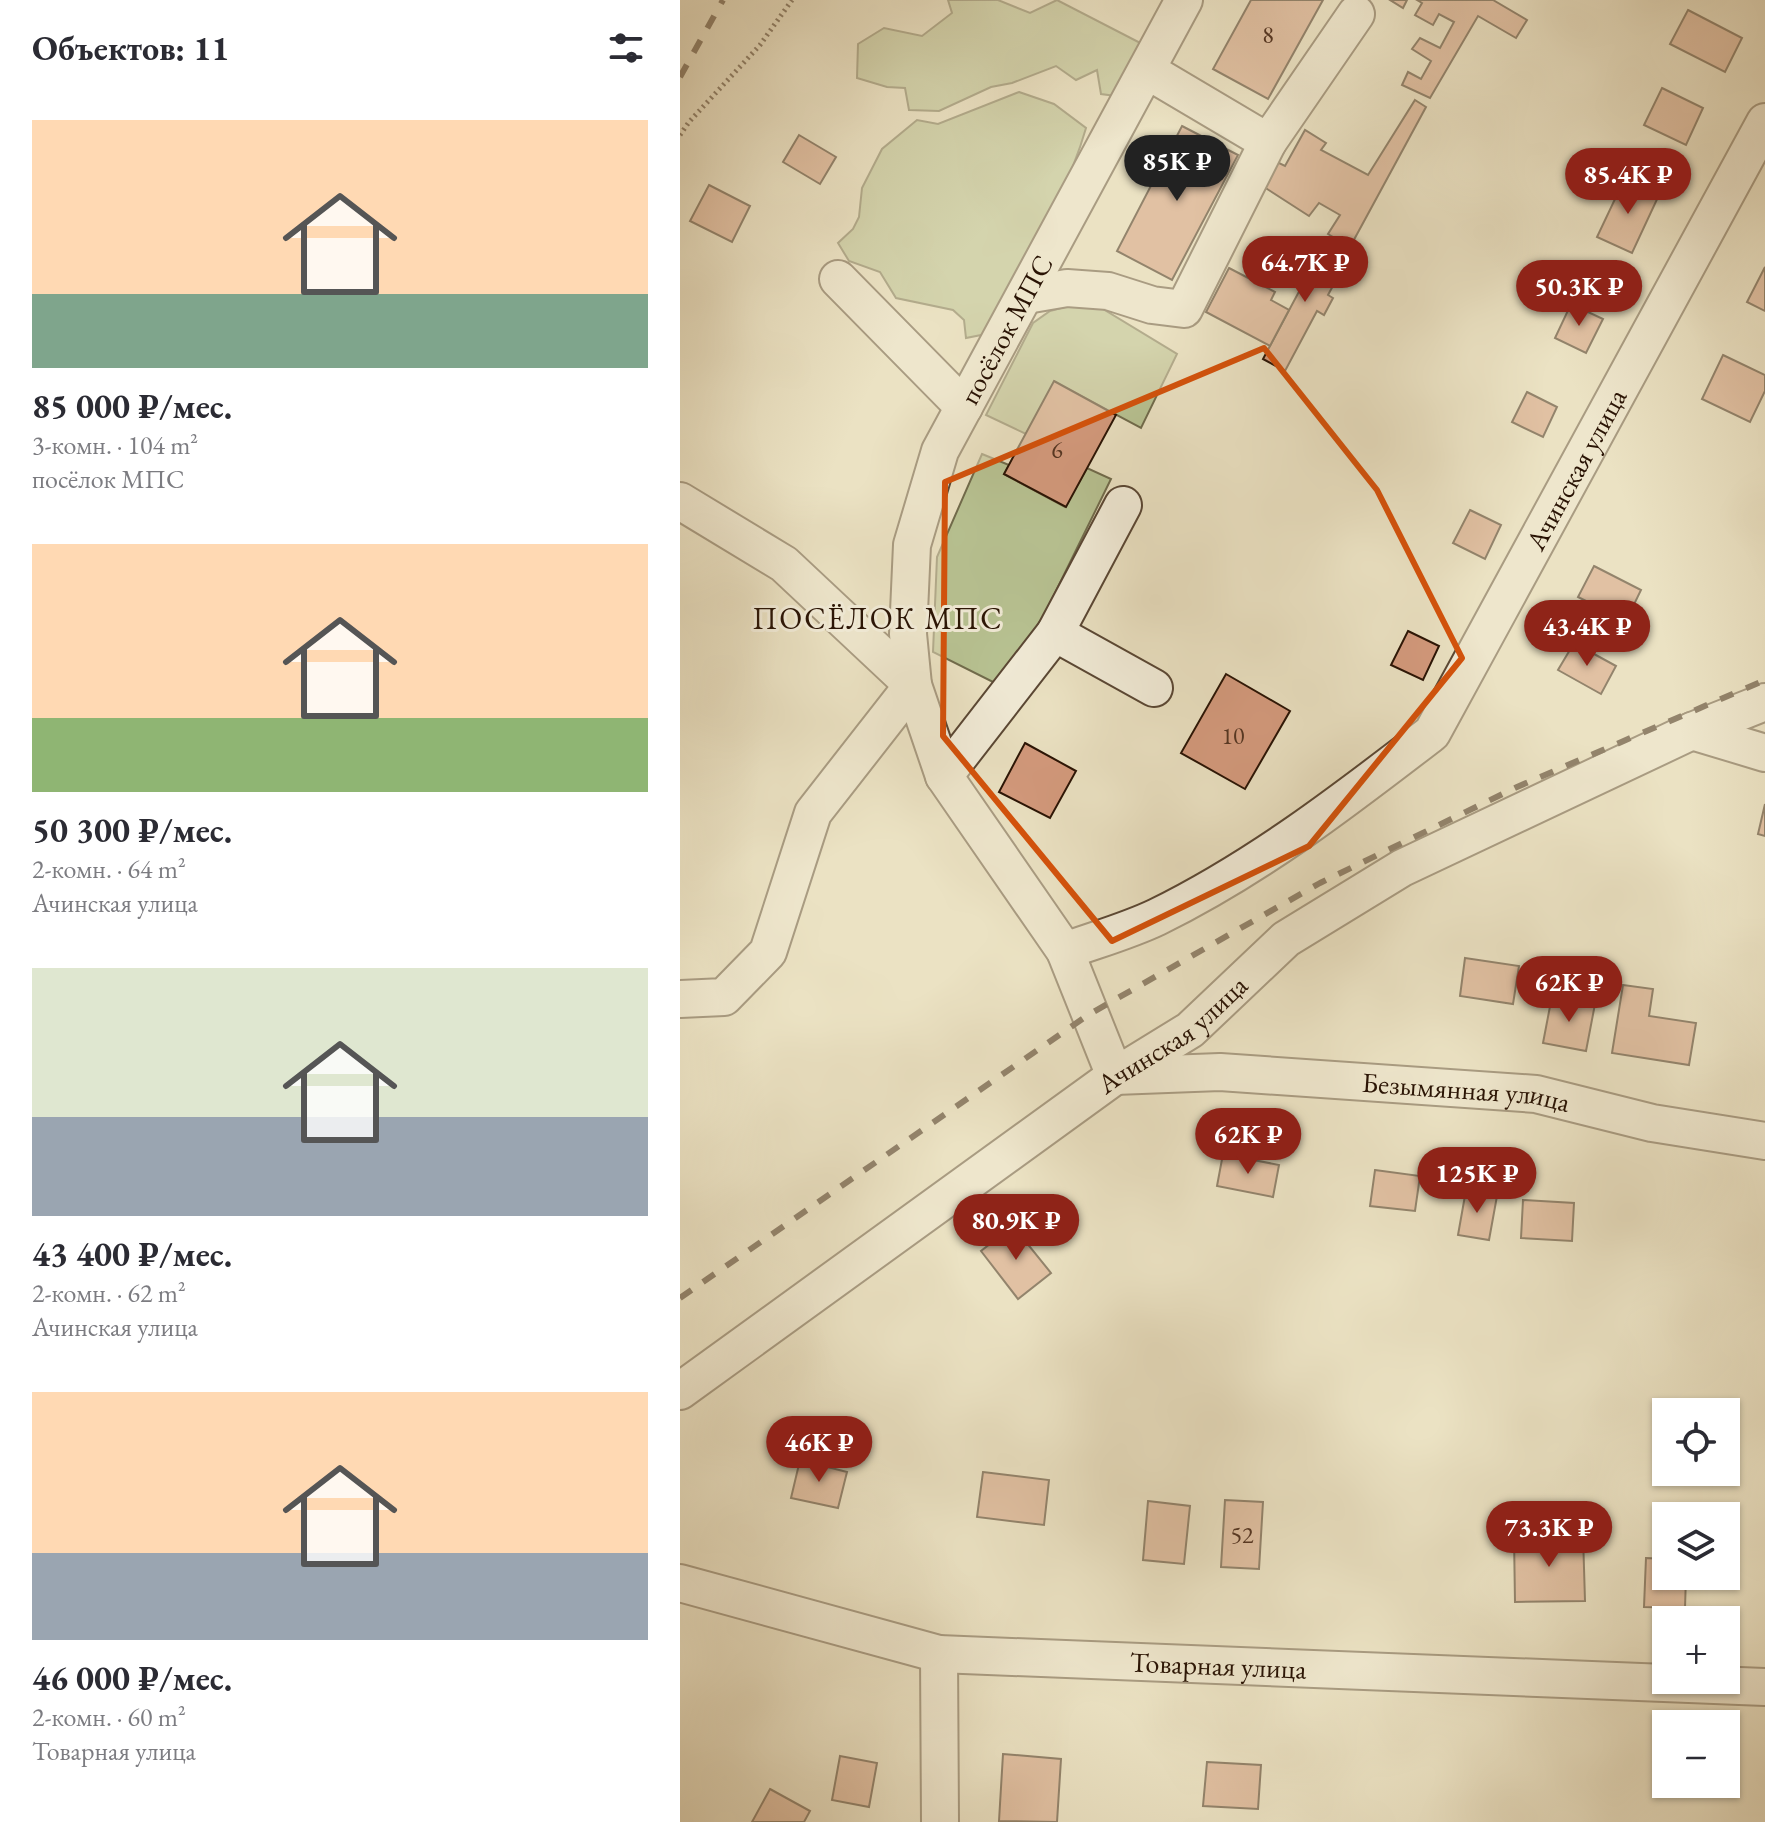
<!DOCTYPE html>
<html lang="ru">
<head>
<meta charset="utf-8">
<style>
	body { margin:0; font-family:"EB Garamond",serif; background:#f7f7f7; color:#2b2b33; height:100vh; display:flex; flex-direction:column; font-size:30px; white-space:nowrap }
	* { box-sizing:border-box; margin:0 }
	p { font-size:26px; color:#7c7c81 }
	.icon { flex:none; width:44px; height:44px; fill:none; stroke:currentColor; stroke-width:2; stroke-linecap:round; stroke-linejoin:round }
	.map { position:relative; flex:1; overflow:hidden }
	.panel { display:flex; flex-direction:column; background:#fff; width:680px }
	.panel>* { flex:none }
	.buttons { position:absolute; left:972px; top:1398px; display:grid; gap:16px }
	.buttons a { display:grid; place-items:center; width:88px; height:88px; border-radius:0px; background:#fff; box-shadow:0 2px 6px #0004; font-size:40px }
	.price { position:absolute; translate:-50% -68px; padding:0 18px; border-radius:28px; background:#8f2418; color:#fff; font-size:26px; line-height:52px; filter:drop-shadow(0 2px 4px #0008) }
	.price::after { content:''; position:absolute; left:50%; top:48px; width:24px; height:18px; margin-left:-12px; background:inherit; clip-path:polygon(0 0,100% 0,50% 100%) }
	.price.active { background:#222; color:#fff }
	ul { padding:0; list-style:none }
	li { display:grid; align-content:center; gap:16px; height:424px; padding:0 32px }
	li span { display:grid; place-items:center; height:248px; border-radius:0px; color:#555 }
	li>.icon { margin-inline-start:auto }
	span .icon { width:144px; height:144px; fill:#fffc; stroke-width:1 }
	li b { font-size:34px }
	h2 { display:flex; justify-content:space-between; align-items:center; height:96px; padding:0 32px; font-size:34px }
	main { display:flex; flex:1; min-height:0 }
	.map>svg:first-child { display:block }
</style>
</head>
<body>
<main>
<section class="panel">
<h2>Объектов: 11<svg class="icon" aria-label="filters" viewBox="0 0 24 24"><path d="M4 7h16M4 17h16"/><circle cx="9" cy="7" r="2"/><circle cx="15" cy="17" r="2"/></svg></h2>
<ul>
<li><span style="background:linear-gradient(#ffd9b3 70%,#7fa58c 0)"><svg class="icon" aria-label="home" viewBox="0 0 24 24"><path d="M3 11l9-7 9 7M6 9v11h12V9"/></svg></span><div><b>85 000 ₽/мес.</b><p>3-комн. · 104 m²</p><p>посёлок МПС</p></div></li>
<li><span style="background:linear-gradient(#ffd9b3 70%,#8fb573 0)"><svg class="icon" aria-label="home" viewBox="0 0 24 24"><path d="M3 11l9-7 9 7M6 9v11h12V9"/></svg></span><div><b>50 300 ₽/мес.</b><p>2-комн. · 64 m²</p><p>Ачинская улица</p></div></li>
<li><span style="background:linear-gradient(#dfe7d0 60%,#9aa5b1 0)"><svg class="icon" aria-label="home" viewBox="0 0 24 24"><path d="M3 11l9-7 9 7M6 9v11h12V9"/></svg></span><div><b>43 400 ₽/мес.</b><p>2-комн. · 62 m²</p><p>Ачинская улица</p></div></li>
<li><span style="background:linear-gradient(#ffd9b3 65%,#9aa5b1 0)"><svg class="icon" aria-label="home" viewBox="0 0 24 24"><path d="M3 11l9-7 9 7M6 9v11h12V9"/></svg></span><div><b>46 000 ₽/мес.</b><p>2-комн. · 60 m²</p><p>Товарная улица</p></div></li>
</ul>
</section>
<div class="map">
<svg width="1085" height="1822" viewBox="0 0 1085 1822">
	<rect width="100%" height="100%" fill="#ebe2c3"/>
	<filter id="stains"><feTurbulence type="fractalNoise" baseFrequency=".0025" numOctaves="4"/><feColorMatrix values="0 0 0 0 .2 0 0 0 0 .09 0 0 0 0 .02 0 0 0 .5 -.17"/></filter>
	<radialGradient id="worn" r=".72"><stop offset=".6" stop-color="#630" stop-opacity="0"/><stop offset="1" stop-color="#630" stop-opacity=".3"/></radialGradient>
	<g fill="#b8c393" stroke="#706b4c" stroke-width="2">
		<polygon points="268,0 318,0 350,13 377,0 470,48 443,97 421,94 417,70 396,80 376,66 332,83 311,87 259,111 229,110 225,88 207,87 177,78 178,44 204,28 242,36 272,13"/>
		<path d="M339,92L374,104L406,128C386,199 341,268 306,334L286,338L284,320L273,310L216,298L200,272L169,261L158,243L173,229L179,217L182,188L202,149L237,120L258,124Z"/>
		<polygon points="396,304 418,306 497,354 461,428 375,382 346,434 306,415 353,323 370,311"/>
		<polygon points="302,454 329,465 324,474 385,507 407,468 431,479 346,652 315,683 253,652 257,557"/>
	</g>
	<g fill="#d49a7d" stroke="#291304" stroke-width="2">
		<polygon points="571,0 643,0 588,99 533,69"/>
		<polygon points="710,0 727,0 723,8"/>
		<polygon points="737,0 813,0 847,20 836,38 798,16 750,98 722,85 728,72 741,79 751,61 732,49 740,38 760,48 774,22 759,14 753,25 735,15 742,3"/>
		<polygon points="1008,10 1062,38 1045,72 990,44"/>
		<polygon points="982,88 1023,108 1006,145 964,125"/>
		<polygon points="735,100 746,107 670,247 648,234 660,215 639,203 629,216 584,187 597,162 605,166 625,130 646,143 641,150 688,175"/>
		<polygon points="502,126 558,155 492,280 437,251"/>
		<polygon points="119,135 156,157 140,184 103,162"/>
		<polygon points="944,180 979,195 952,253 917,237"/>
		<polygon points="29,185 70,206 52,242 10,221"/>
		<polygon points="631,245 665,264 648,295 653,298 644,315 637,311 605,371 583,359 622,286 612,281"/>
		<polygon points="1085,267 1085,311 1067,302"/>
		<polygon points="549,268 595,292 591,300 609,310 590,346 526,312"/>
		<polygon points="891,304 923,319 906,353 875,338"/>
		<polygon points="1043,355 1085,375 1085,391 1070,422 1022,399"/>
		<polygon points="374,381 436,415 386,507 324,474"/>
		<polygon points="847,392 877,407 863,437 832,422"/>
		<polygon points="790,510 821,525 805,559 773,543"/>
		<polygon points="914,566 961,590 946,621 898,597"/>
		<polygon points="728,631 759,646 743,680 711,665"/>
		<polygon points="894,643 936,666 921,694 878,670"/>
		<polygon points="546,674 610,711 565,789 501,753"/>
		<polygon points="345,743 396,771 370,818 319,792"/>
		<polygon points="1085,804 1085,836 1078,834"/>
		<polygon points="785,958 839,966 833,1004 780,996"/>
		<polygon points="943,985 973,989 969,1016 1016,1023 1009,1065 932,1053"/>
		<polygon points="872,996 915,1004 906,1051 863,1043"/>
		<polygon points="543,1154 599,1165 593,1197 537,1186"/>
		<polygon points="695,1170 740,1176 735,1211 690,1206"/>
		<polygon points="786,1190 817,1196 809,1240 778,1235"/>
		<polygon points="843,1200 894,1203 892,1241 841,1238"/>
		<polygon points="333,1226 371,1273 338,1299 301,1251"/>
		<polygon points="120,1460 167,1472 158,1508 111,1498"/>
		<polygon points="303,1472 369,1480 364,1525 297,1517"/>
		<polygon points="545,1500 583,1502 579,1569 541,1567"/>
		<polygon points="468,1501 510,1506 504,1564 463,1560"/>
		<polygon points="903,1535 905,1601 835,1602 834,1536"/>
		<polygon points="966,1558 986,1559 986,1576 1006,1576 1005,1608 964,1607"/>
		<polygon points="323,1754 381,1759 377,1822 319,1821"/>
		<polygon points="160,1756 197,1763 189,1807 152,1800"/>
		<polygon points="527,1762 581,1765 578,1809 523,1806"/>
		<polygon points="90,1789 130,1811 124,1822 72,1822"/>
	</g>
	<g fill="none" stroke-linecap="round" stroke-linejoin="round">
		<g stroke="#5a4734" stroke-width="40">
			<g id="minor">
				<polyline points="588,142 676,14"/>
				<polyline points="158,279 284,407"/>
				<polyline points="346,295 387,288 428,291 472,305 504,309 588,142 468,71"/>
				<path id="s1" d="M0,501L104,564L233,685L264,776L385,951L435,1076L540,1072L856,1094L972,1123L1085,1141"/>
				<polyline points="375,633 443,505"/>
				<polyline points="1012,731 1085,753"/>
				<polyline points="264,776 375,633 474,688"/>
				<path id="s2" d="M385,951C415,940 448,931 477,917C577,868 665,800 752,733L1085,122"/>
				<path id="s3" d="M0,999L44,997L88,952L133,813L233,685L228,634L232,545L260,451L504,0"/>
				<path id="s4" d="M0,1391L435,1076L510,1030L606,939L722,868L1012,731L1085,702"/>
				<path id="s5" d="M0,1583L259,1654L1085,1687"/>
				<polyline points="259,1654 260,1822"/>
			</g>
		</g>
		<polyline stroke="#291304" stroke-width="5" stroke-dasharray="2 4" stroke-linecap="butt" points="0,135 9,122 80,45 112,0"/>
		<use href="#minor" stroke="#f2ecd8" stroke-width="36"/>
		<g stroke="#291304" stroke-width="6" stroke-dasharray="14 14" stroke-linecap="butt">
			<polyline points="0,77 43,0"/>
			<polyline points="0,1298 408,1015 640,883 837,787 1085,680"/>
		</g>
	</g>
	<path d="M0 0H1085V1822H0ZM584,348L697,490L782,658L629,846L432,941L263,736L265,482Z" fill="#ebe2c3" fill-opacity=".55" fill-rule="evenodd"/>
	<path fill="none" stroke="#d5520b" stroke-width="6" stroke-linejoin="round" d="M584,348L697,490L782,658L629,846L432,941L263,736L265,482Z"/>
	<g text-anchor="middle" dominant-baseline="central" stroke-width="6" stroke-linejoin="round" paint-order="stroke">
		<g font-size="24" fill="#543522">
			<text x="588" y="34">8</text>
			<text x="377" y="449">6</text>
			<text x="553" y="735">10</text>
			<text x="562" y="1534">52</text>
		</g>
		<g font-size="28" fill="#291304" stroke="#f2ecd8">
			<text stroke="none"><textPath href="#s3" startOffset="792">посёлок МПС</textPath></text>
			<text stroke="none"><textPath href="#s2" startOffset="730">Ачинская улица</textPath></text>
			<text stroke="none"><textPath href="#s4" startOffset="608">Ачинская улица</textPath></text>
			<text stroke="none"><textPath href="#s1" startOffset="1094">Безымянная улица</textPath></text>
			<text stroke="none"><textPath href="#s5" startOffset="548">Товарная улица</textPath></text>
		</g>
		<g font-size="30" letter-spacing="2" fill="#291304" stroke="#f2ecd8">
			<text x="198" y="618">ПОСЁЛОК МПС</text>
		</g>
	</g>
	<rect width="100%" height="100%" filter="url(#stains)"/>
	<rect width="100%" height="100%" fill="url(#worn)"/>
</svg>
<div class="buttons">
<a><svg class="icon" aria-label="locate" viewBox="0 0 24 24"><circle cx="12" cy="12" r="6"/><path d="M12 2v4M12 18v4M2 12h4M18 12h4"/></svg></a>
<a><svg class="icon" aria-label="layers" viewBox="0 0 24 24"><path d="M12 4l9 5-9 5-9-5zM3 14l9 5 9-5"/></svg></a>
<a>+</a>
<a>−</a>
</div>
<b class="price active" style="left:497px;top:203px">85K ₽</b>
<b class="price" style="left:948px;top:216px">85.4K ₽</b>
<b class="price" style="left:625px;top:304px">64.7K ₽</b>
<b class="price" style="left:899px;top:328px">50.3K ₽</b>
<b class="price" style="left:907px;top:668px">43.4K ₽</b>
<b class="price" style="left:889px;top:1024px">62K ₽</b>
<b class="price" style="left:568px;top:1176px">62K ₽</b>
<b class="price" style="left:797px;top:1215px">125K ₽</b>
<b class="price" style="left:336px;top:1262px">80.9K ₽</b>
<b class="price" style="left:139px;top:1484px">46K ₽</b>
<b class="price" style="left:869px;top:1569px">73.3K ₽</b>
</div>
</main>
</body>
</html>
